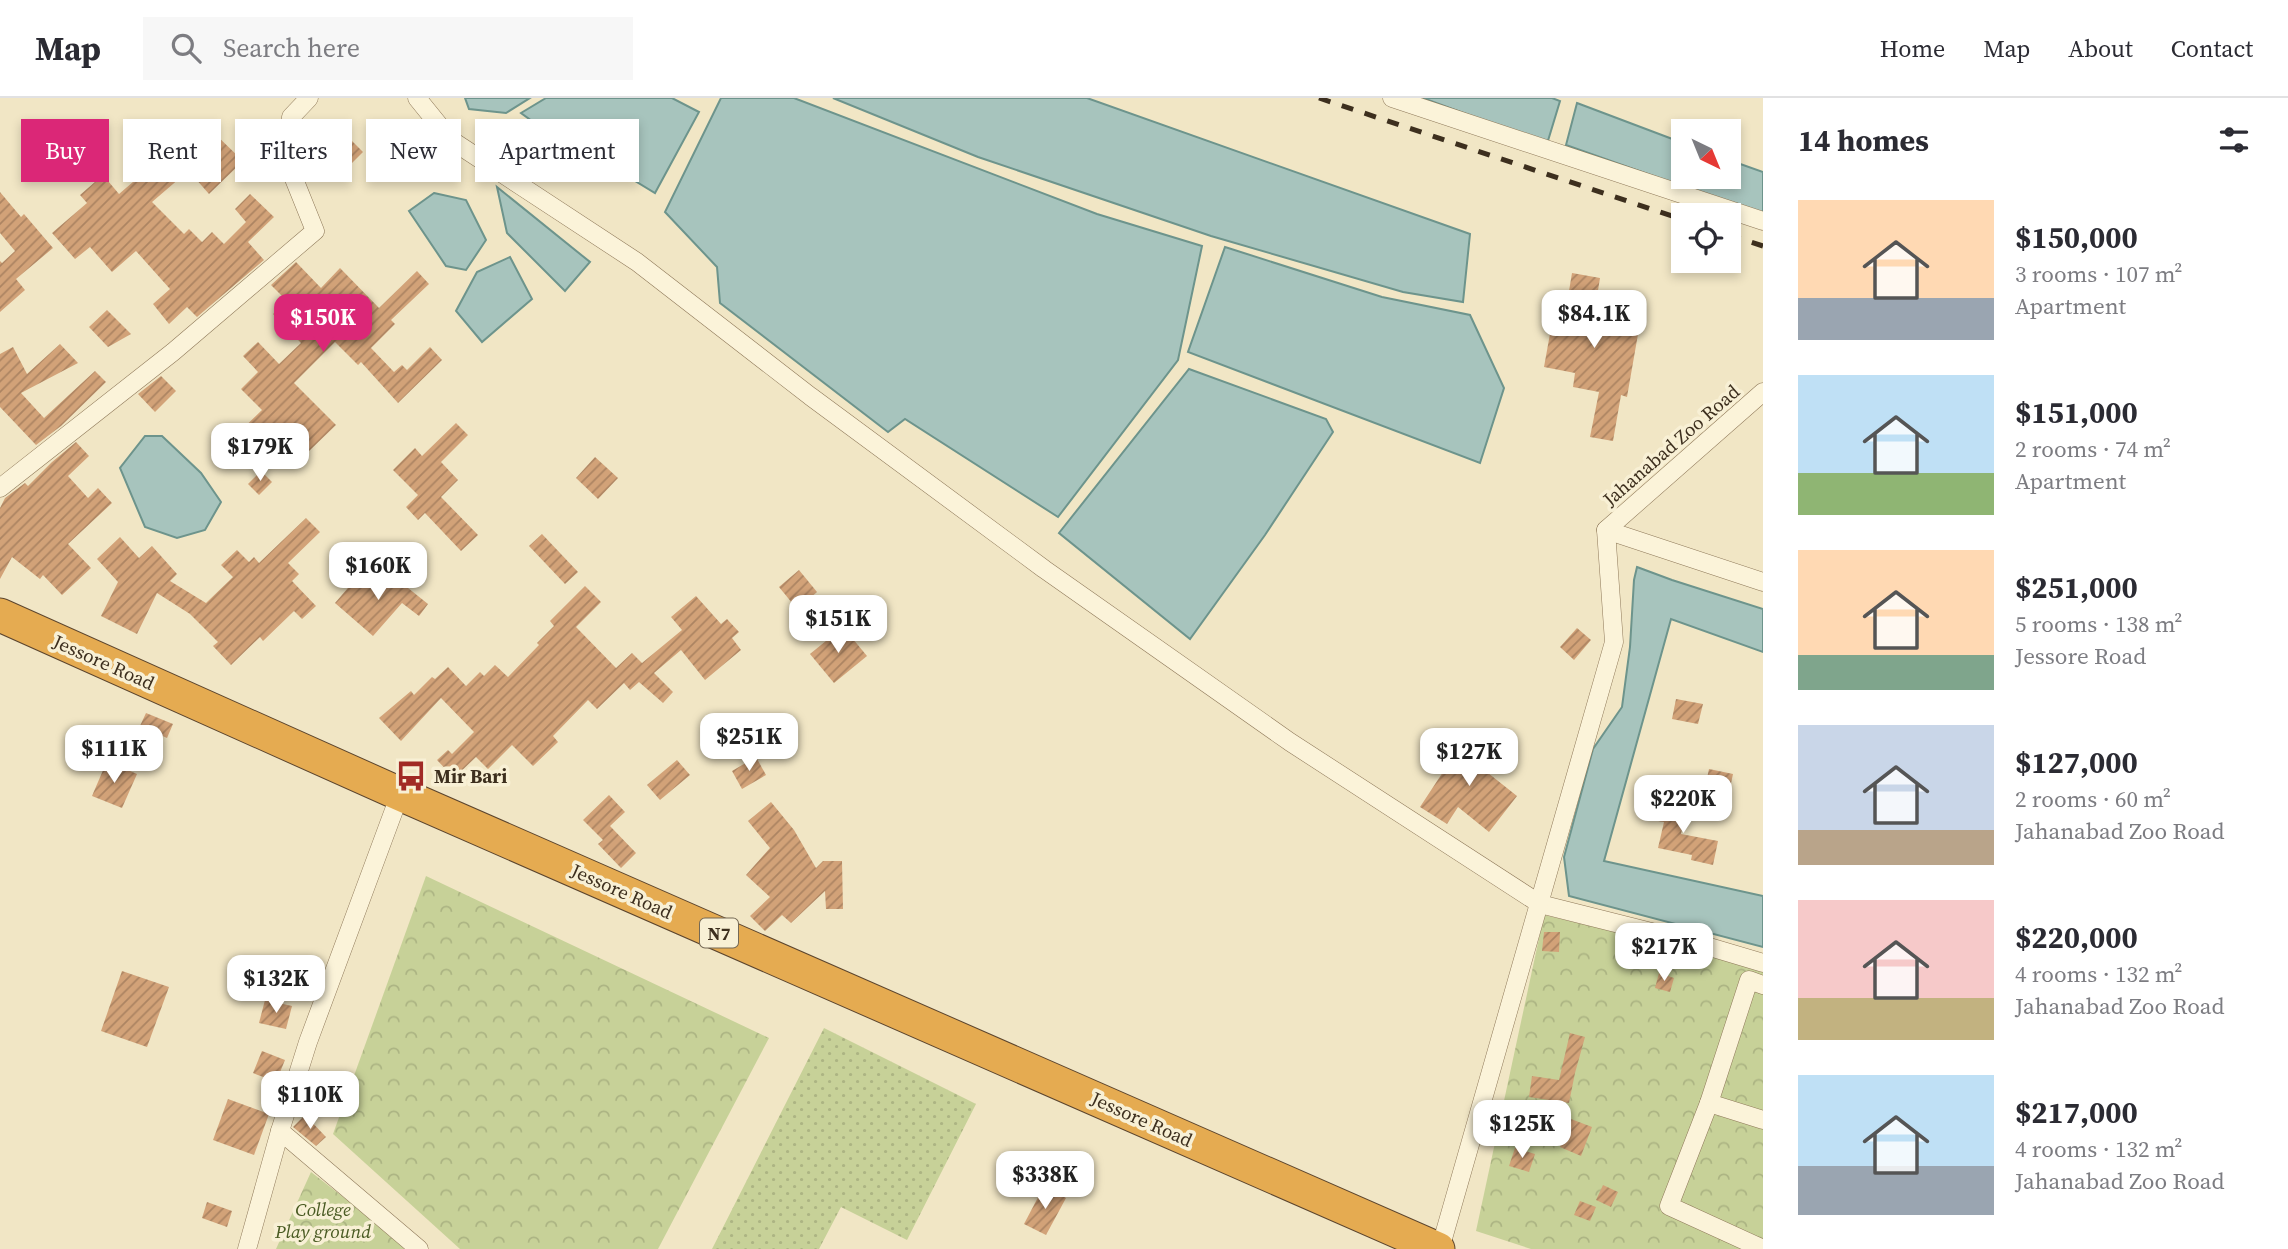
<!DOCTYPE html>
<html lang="en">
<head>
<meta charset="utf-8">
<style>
	body { margin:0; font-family:"Source Serif 4",serif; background:#f7f7f7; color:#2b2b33; height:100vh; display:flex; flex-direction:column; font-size:26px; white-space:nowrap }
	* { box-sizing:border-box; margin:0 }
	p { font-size:23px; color:#7c7c81 }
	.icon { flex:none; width:38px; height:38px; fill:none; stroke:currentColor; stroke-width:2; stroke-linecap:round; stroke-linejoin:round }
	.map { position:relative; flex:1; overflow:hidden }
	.details { display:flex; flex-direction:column; background:#fff; width:525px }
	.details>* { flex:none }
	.top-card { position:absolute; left:21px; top:21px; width:665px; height:63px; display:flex; gap:14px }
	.needle { width:46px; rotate:137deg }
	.fabs { position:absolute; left:1671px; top:21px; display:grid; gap:14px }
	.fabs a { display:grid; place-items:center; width:70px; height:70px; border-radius:0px; background:#fff; box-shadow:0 4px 10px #0003; font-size:35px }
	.price { position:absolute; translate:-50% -60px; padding:0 16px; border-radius:14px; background:#fff; color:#222; font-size:23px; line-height:46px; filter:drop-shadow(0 2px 4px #0008) }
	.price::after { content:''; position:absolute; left:50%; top:42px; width:21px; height:16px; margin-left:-10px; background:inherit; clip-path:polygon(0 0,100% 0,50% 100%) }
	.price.selected { background:#db2777; color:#fff }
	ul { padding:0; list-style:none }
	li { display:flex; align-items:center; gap:21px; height:175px; padding:0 35px }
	li span { display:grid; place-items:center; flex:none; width:196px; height:140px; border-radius:0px; color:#555 }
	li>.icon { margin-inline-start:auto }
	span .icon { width:84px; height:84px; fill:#fffc; stroke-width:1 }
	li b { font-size:30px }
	h2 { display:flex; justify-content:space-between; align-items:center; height:84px; padding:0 35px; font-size:30px }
	.tag { padding:0 24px; border-radius:0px; background:#fff; box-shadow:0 4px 10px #0003; font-size:24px; line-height:63px }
	.tag.selected { background:#db2777; color:#fff }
	header { display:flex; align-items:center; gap:42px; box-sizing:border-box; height:98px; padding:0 35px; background:#fff; border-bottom:2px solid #e1e1e2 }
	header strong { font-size:33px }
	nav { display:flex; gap:38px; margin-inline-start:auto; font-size:24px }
	.search { width:490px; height:63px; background:#f7f7f7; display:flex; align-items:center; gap:18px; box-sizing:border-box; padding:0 24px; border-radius:0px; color:#7c7c81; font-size:26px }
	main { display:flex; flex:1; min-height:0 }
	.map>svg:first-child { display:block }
</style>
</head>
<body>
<header>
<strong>Map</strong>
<div class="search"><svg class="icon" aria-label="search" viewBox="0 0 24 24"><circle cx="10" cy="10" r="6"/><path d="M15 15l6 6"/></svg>Search here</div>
<nav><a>Home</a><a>Map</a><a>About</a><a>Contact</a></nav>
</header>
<main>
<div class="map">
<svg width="1763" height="1151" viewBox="0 0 1763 1151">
	<defs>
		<pattern id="grass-dots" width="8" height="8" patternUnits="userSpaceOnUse" patternTransform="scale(1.75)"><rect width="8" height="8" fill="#c7d198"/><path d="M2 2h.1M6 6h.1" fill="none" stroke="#acb483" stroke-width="1.8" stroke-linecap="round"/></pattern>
		<pattern id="forest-crowns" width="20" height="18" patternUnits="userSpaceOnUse" patternTransform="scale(1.75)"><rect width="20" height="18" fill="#c7d198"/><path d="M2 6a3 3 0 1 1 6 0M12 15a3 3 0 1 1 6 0" fill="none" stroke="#acb483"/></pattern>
		<pattern id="building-hatch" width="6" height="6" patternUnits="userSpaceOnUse" patternTransform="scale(1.75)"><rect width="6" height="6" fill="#d2a278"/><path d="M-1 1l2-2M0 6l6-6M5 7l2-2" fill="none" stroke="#ac8462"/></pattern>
	</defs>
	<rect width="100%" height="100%" fill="#f1e6c5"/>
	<polygon fill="url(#grass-dots)" points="824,930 976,1006 907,1142 841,1109 819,1151 712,1151"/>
	<g fill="url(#forest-crowns)">
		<polygon points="426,778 769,940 658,1151 460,1151 333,1036"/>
		<polygon points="1544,817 1763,868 1763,1151 1531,1151 1476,1133"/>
		<polygon points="311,1074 410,1151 276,1151"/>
	</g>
	<g fill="#a7c4bd" stroke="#6d948c" stroke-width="2">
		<polygon points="465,0 530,0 506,15 469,11"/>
		<polygon points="546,0 672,0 699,14 655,95 599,61 594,68 521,15"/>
		<polygon points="721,0 794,0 1097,116 1202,148 1178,262 1058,419 905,321 888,334 720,205 717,169 665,114"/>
		<polygon points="833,0 1087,0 1470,136 1463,204 1403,194 1211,138 978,59"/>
		<polygon points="1423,0 1552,0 1560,3 1547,46"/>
		<polygon points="1577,5 1683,45 1684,79 1729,79 1729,62 1763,74 1763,117 1566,47"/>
		<polygon points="497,89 590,164 565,193 507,135"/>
		<polygon points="434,95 466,102 486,142 466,172 446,168 409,113"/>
		<polygon points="1225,149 1382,199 1470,217 1504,290 1480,365 1188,254"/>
		<polygon points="510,159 532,201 482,244 456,213 477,174"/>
		<polygon points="1189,271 1326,321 1333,334 1265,437 1190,541 1059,435"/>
		<polygon points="145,338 162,338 201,375 221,404 205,432 177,440 145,429 120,370"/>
		<polygon points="1637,469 1672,482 1763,511 1763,554 1671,521 1604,763 1763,798 1763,849 1569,798 1564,759 1593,651 1622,609 1630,549 1634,482"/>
	</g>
	<g fill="url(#building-hatch)">
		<polygon points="213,34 243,63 209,96 181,64"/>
		<polygon points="350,41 363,54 339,78 326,65"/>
		<polygon points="162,59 180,80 152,104 184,136 189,131 202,144 212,134 224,146 246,124 235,111 250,96 274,119 248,144 264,162 197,219 187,209 169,226 153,206 170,191 136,153 112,174 90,149 75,161 52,135 87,105 80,97 103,77 119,96"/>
		<polygon points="0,94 21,119 24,116 53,150 16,181 25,192 0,214 0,163 2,165 15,153 0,135"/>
		<polygon points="296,164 321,190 340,170 379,210 417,173 429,186 391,222 395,226 371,250 394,274 402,267 407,272 430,249 442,262 398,305 361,264 358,267 335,244 294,285 336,327 308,354 280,326 240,364 225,348 262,312 241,291 258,274 243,258 258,244 279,266 301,245 273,216 287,203 271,187"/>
		<polygon points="1572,175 1600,180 1595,211 1641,219 1627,299 1621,297 1613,343 1590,339 1599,294 1573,289 1575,275 1544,269 1557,197 1568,199"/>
		<polygon points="107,212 131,236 108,249 89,229"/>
		<polygon points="60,246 78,265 21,295 44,320 95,273 106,284 61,328 36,347 0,309 0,256 13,249 27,276"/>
		<polygon points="161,278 176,293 155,314 138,296"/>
		<polygon points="456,325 468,337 441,364 458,382 441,399 478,437 461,453 425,415 418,422 406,409 418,397 393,372 415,350 422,358"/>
		<polygon points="76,344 89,358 68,378 88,400 98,390 112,405 68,446 91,470 62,497 43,477 40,481 12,459 0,481 0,410 5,400 25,385 28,388 52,364"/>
		<polygon points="595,359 618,380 598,401 576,380"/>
		<polygon points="261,373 272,384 259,397 248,386"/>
		<polygon points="306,420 320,434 288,465 299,476 292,483 316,508 302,521 294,513 263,543 260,539 231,567 213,548 218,544 190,516 157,495 137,536 101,518 118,484 97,461 120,439 139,460 152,448 177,476 170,483 206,505 233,479 221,467 237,452 249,464 254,459 259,465"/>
		<polygon points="542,436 578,474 565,486 529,448"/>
		<polygon points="799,472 817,494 797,511 779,489"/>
		<polygon points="388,474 428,506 419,518 402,505 373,538 335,505 359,477 375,491"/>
		<polygon points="585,488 601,504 576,529 616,570 632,555 642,565 682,532 671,519 696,498 721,526 727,521 739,534 732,540 741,552 705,582 681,552 654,575 673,594 663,605 639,584 630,592 624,585 597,611 588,602 553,638 558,644 533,668 512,647 488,671 476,659 454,680 437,662 448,652 452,656 474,634 441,600 401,643 379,620 411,593 414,597 432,579 435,581 448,569 466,588 480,574 484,578 495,567 508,579 539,547 537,545 554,528 550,523"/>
		<polygon points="843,529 867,558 834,585 810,556"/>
		<polygon points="1577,530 1591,542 1574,562 1560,549"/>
		<polygon points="1676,601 1703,606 1698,626 1672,621"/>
		<polygon points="146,615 173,626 167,640 140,628"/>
		<polygon points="96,633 110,638 104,653 90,647"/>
		<polygon points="1468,636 1495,653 1483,671 1517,698 1489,734 1458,709 1447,726 1420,709"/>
		<polygon points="756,659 766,677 742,691 732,673"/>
		<polygon points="677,662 690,677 660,702 647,687"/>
		<polygon points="107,663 137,676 122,710 92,698"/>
		<polygon points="1709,671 1733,676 1730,690 1706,685"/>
		<polygon points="609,697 625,714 610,728 636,755 621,770 598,746 603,742 583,722"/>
		<polygon points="1662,702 1687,707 1681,736 1718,743 1713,767 1691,762 1692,757 1658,750 1664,724 1658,723"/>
		<polygon points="771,704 794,732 816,770 823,763 842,763 843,811 826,811 825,793 791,825 782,817 765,833 750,818 770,799 746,777 770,750 748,723"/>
		<polygon points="1544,834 1560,834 1559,854 1542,853"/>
		<polygon points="122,873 169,889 147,949 101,933"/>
		<polygon points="1659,875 1674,880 1670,894 1655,890"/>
		<polygon points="265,902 292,908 286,931 259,925"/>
		<polygon points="1570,935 1585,939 1575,975 1569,1005 1529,999 1532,978 1559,982"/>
		<polygon points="262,953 285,962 276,984 253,975"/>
		<polygon points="228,1001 269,1016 254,1057 213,1042"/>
		<polygon points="305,1017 326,1039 316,1048 293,1029"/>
		<polygon points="1571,1021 1592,1029 1581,1058 1560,1049"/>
		<polygon points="1515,1050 1535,1056 1529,1074 1509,1068"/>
		<polygon points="1603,1087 1618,1094 1611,1109 1596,1102"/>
		<polygon points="1044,1088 1066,1100 1046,1137 1024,1126"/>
		<polygon points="1580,1103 1596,1109 1590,1123 1574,1117"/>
		<polygon points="207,1104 232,1113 227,1129 202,1120"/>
	</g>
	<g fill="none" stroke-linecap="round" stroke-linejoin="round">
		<g stroke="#8e7859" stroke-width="19">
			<g id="street">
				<polyline points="417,0 451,42 637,164 810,298 1044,471 1290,644 1540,806 1703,847 1763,865"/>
				<polyline points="1392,0 1763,123"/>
				<polyline points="0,390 173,254 315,133 286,61 291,19 309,0"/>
				<polyline points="1606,432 1763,484"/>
				<polyline points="1763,887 1749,882 1709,1005 1669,1108 1763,1151"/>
				<polyline points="1709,1005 1763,1022"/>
				<polyline points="280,1033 419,1151"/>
				<polyline points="247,1151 280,1033 308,944 400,696"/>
				<polyline points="1440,1151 1614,544 1606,432 1763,294"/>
			</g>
		</g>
		<g stroke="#5c452e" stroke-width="35">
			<polyline id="highway" points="0,517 400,696 1438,1151"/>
		</g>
		<use href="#street" stroke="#fbf3d9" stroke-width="18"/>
		<use href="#highway" stroke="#e5ab51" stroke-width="33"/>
		<g stroke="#3d2f1e" stroke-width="5" stroke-dasharray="12 12" stroke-linecap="butt">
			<polyline points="1319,0 1684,122"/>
			<polyline points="1729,137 1763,148"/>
		</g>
	</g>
	<defs>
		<g id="bus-bare" transform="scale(2.415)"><path d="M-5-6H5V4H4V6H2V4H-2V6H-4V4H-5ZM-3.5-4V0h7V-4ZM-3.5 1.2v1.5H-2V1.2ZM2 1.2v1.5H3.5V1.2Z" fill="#a12a25" stroke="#f8f0d5" stroke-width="2.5" paint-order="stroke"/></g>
	</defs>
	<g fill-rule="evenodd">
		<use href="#bus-bare" x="411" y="678"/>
	</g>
	<g text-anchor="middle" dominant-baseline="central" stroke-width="7" stroke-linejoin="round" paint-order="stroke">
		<rect fill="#f8f0d5" stroke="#756955" stroke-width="2" x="700" y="820.5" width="38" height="29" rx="5"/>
		<g font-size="18" font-weight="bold" fill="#3d2f1e">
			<text x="719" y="835">N7</text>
		</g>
		<g font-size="19" fill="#3d2f1e" stroke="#f8f0d5">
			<text transform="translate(1671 347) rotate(-41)">Jahanabad Zoo Road</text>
			<text transform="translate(104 564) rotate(24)">Jessore Road</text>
			<text transform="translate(622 793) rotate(24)">Jessore Road</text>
			<text transform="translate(1142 1021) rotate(24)">Jessore Road</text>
		</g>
		<g font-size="19" font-weight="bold" fill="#3d2f1e" stroke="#f8f0d5" text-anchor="start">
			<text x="434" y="678">Mir Bari</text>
		</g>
		<g font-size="19" font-style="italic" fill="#4a5b23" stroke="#f8f0d5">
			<text x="323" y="1111">College<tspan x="323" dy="22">Play ground</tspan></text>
		</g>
	</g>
</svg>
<div class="fabs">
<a><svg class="needle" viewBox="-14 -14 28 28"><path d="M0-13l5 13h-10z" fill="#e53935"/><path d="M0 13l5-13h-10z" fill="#7c7c81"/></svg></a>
<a><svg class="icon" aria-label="locate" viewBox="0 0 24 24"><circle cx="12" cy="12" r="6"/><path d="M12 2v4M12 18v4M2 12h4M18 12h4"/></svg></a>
</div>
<b class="price" style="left:1594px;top:252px">$84.1K</b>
<b class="price selected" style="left:323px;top:256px">$150K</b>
<b class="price" style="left:260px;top:385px">$179K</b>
<b class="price" style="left:378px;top:504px">$160K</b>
<b class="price" style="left:838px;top:557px">$151K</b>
<b class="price" style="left:749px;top:675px">$251K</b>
<b class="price" style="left:114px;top:687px">$111K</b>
<b class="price" style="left:1469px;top:690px">$127K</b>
<b class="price" style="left:1683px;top:737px">$220K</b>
<b class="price" style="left:1664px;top:885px">$217K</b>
<b class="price" style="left:276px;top:917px">$132K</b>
<b class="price" style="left:310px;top:1033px">$110K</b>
<b class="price" style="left:1522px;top:1062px">$125K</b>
<b class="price" style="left:1045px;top:1113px">$338K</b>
<div class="top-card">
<a class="tag selected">Buy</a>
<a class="tag">Rent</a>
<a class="tag">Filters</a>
<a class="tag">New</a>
<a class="tag">Apartment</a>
</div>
</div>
<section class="details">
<h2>14 homes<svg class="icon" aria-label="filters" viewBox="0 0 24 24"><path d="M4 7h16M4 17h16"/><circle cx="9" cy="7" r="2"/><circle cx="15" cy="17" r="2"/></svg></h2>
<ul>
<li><span style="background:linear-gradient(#ffd9b3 70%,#9aa5b1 0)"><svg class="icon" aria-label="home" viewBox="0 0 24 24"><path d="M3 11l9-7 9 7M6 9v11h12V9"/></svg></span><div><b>$150,000</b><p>3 rooms · 107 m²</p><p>Apartment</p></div></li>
<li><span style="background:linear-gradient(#bfe0f5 70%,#8fb573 0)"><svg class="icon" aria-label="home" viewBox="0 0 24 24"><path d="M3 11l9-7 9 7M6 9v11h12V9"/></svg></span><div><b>$151,000</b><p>2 rooms · 74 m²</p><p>Apartment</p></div></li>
<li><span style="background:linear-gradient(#ffd9b3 75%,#7fa58c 0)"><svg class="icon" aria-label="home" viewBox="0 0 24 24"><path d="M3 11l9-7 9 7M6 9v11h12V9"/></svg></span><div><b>$251,000</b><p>5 rooms · 138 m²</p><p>Jessore Road</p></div></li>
<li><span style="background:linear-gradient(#c9d6e8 75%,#b9a48a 0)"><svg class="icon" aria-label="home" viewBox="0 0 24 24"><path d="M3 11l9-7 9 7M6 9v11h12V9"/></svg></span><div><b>$127,000</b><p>2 rooms · 60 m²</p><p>Jahanabad Zoo Road</p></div></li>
<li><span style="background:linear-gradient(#f6c9c9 70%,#c2b280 0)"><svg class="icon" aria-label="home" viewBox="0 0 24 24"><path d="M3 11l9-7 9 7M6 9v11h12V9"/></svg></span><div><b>$220,000</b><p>4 rooms · 132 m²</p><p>Jahanabad Zoo Road</p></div></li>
<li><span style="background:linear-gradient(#bfe0f5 65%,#9aa5b1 0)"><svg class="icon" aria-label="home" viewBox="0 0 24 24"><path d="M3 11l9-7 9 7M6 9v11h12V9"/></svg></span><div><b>$217,000</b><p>4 rooms · 132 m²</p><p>Jahanabad Zoo Road</p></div></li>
</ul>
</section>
</main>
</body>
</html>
